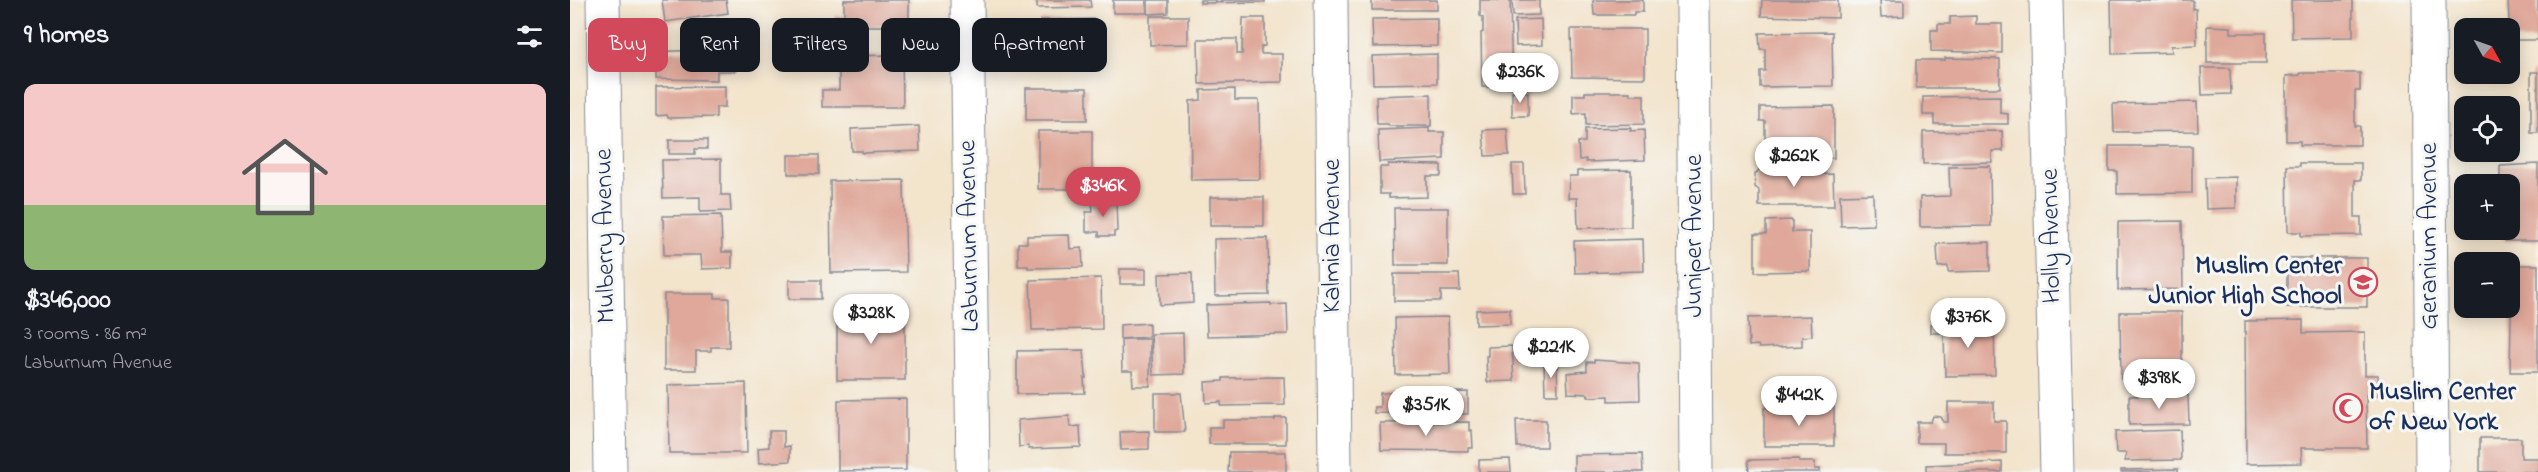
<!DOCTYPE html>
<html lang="en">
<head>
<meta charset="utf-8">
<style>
	body { margin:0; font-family:"Indie Flower",sans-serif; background:#242831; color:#f1f3f6; height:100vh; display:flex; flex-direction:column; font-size:22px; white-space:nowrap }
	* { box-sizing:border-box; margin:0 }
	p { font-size:20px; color:#9ea1a6 }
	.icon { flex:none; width:33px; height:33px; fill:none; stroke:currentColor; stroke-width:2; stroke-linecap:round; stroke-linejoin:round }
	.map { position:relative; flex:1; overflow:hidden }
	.details { display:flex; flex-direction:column; background:#171b24; width:570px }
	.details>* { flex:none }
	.hud { position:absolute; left:18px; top:18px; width:570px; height:54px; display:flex; gap:12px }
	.needle { width:39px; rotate:130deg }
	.tools { position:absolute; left:1884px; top:18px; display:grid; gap:12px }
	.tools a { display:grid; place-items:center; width:66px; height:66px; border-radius:12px; background:#171b24; box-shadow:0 3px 15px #0003; font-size:30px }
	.price { position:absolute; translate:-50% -51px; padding:0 14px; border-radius:21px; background:#fff; color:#222; font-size:20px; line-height:39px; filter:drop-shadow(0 2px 3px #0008) }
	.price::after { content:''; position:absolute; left:50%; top:36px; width:18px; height:14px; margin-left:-9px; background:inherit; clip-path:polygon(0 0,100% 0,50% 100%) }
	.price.current { background:#d1495b; color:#fff }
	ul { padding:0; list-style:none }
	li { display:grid; align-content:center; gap:12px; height:318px; padding:0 24px }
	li+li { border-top:2px solid #363941 }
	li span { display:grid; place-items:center; height:186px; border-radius:12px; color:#555 }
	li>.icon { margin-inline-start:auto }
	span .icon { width:108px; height:108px; fill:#fffc; stroke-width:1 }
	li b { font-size:26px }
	h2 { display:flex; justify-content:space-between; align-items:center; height:72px; padding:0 24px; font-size:26px }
	.chip { padding:0 21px; border-radius:12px; background:#171b24; box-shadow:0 3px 15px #0003; font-size:21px; line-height:54px }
	.chip.current { background:#d1495b; color:#fff }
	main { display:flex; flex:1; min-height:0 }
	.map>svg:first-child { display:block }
</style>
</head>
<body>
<main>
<section class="details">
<h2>9 homes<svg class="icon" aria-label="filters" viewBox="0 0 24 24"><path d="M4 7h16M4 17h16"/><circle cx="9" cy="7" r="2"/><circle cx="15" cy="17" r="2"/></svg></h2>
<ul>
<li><span style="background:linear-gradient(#f6c9c9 65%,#8fb573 0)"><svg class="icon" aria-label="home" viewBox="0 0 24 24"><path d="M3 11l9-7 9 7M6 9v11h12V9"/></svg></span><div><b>$346,000</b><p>3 rooms · 86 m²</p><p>Laburnum Avenue</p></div></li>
</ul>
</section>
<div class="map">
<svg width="1968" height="472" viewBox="0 0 1968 472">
	<rect width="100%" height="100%" fill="#f6f6f2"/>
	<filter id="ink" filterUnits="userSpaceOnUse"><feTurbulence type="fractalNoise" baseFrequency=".0167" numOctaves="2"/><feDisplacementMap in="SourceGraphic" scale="12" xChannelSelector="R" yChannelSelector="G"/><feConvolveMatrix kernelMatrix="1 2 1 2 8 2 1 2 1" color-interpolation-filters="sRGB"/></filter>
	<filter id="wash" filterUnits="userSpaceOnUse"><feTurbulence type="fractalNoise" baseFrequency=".008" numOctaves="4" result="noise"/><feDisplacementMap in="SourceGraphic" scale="24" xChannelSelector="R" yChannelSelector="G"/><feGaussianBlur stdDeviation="1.35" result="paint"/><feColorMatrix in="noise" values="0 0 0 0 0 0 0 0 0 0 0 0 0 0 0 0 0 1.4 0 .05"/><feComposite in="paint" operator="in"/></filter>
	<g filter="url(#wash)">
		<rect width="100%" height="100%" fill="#f3e4cc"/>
		<g id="blocks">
			<g fill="#dfa89a">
				<polygon points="92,0 156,0 158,13 95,22"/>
				<polygon points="274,0 339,0 339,26 295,26 295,40 265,41 265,16 274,16"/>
				<polygon points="467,0 520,0 521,7 467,8"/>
				<polygon points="543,0 576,0 577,13 543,13"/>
				<polygon points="578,0 598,0 598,13 578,14"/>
				<polygon points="630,0 695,0 695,2 630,3"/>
				<rect x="802" y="0" width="65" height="10"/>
				<polygon points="910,0 940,0 942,87 912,87 911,33 913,32 913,17 910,16"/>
				<polygon points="942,0 969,0 969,15 943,16"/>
				<polygon points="1023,0 1073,0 1073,12 1064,12 1064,15 1024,15"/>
				<polygon points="1192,0 1268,0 1268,18 1191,16"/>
				<polygon points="1310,0 1334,0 1334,16 1311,17"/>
				<polygon points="1541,0 1623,0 1623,9 1626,9 1627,45 1601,46 1602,52 1542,54"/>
				<polygon points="1721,0 1783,0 1783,37 1722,38"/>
				<polygon points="1938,0 1968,0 1968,40 1940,40"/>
				<polygon points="580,16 618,16 618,44 580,45"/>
				<polygon points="1406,16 1406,24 1432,24 1432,53 1361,51 1361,30 1368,30 1368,24 1380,24 1380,17"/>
				<polygon points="673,18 695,18 695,46 691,47 691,54 712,54 712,82 629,84 628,39 667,39 667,54 672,54"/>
				<polygon points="867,18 867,46 803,47 802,19"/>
				<polygon points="525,19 525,49 472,50 471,20"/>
				<polygon points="971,19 972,45 946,46 945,20"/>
				<polygon points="1637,26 1661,27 1661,33 1696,33 1696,63 1637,63"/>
				<polygon points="1001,29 1075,29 1075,78 1002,77"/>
				<polygon points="1262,32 1263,86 1190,87 1190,71 1195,71 1195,49 1190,49 1189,33"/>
				<polygon points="147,49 147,51 166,51 166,71 147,71 147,80 86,79 86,52"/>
				<polygon points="867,54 867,83 803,84 802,56"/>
				<polygon points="332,55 333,107 252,107 252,90 269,90 269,56"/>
				<polygon points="1375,58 1430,59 1430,88 1346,88 1346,60 1375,60"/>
				<polygon points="1631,68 1660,68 1661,94 1632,95"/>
				<polygon points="945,72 973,72 973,86 945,87"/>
				<rect x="1961" y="72" width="7" height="61"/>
				<polygon points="1730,73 1790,73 1790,91 1785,91 1785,126 1790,126 1790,145 1730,145 1730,141 1716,141 1716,76 1730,75"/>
				<polygon points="155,86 155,107 146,107 146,117 98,118 97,115 86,116 86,87"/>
				<rect x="456" y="88" width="61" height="32"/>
				<polygon points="665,89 665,100 689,100 690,179 621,180 620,101 631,100 631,90"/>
				<polygon points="942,91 958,92 958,116 942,116"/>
				<polygon points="1015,92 1060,92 1060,95 1074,95 1074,124 1016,125 1016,113 1003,114 1003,95 1015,95"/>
				<polygon points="861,94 861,126 819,126 818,124 807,124 806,96"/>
				<polygon points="1430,96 1430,113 1438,114 1438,124 1364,124 1364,115 1353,115 1353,97"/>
				<polygon points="1627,102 1628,131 1544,132 1543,104"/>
				<polygon points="1264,106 1264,158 1191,159 1191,142 1195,143 1195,121 1190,121 1190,107"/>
				<polygon points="349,126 350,151 292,153 292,151 282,151 281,129"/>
				<polygon points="859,128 859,132 874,132 874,159 809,162 808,130"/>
				<polygon points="1061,128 1060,131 1074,130 1075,160 1016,162 1016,159 1009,160 1008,142 1015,142 1015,129"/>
				<polygon points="937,129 939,155 915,156 913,130"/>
				<rect x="468" y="131" width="54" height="58"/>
				<polygon points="1432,131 1433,151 1422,151 1422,162 1353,164 1353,132"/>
				<polygon points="99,140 137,140 137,149 125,149 125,154 99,154"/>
				<polygon points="1539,146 1622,146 1622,193 1547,194 1547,171 1539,171"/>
				<rect x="218" y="155" width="31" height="19"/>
				<polygon points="151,159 151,195 160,195 161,211 130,212 130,197 93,198 92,160"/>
				<polygon points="1730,163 1791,163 1791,180 1785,180 1785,217 1791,217 1791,235 1731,236 1731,232 1718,232 1717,166 1730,166"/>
				<polygon points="818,164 871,165 871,176 857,176 857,197 819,198 819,194 810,194 810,167 818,167"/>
				<polygon points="942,164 954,164 955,194 943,194"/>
				<polygon points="1968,164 1968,241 1935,241 1935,239 1931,239 1931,230 1940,230 1940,184 1934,184 1934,178 1930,178 1930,166"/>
				<polygon points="1420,166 1421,226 1350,227 1350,197 1380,196 1379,167"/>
				<polygon points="1229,168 1229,175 1263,174 1264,206 1189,206 1189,190 1185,187 1185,174 1190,169"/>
				<polygon points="1061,170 1061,227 1008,228 1007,198 998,198 999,176 1007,176 1007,171"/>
				<polygon points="1666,177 1666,208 1636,209 1635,178"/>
				<polygon points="334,180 336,272 261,273 260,181"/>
				<polygon points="1303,194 1304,225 1271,226 1270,195"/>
				<rect x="640" y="197" width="54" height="29"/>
				<polygon points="538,198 546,198 547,231 544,232 544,236 529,236 529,232 516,232 516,212 523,212 522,202 539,201"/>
				<polygon points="824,208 878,208 878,265 825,265"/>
				<polygon points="151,215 152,252 162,252 162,268 132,269 131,255 94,255 93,216"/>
				<polygon points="1222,220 1222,232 1240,232 1240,271 1185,272 1185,234 1196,234 1196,221"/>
				<polygon points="1612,221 1613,289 1548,290 1548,222"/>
				<polygon points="499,235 500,249 512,248 513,267 458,268 458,266 448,266 448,243 457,243 457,236"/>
				<polygon points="698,238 699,295 645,296 644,239"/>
				<polygon points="1073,239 1074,271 1005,273 1004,241"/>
				<polygon points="1420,242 1420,271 1378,272 1378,266 1368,267 1367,244"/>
				<rect x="1717" y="258" width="80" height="49"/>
				<polygon points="1942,265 1968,265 1968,372 1940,372"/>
				<rect x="550" y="269" width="26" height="15"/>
				<polygon points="622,273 623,303 590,305 589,274"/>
				<polygon points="824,274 889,274 890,291 871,291 871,301 824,301"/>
				<polygon points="531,278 532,329 462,330 460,280"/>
				<rect x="219" y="280" width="32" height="19"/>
				<polygon points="94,294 145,294 145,298 159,298 159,347 141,347 141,351 126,351 126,370 94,370"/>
				<polygon points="701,303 701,305 717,304 718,334 637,336 636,305"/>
				<polygon points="335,309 335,380 267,380 267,310"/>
				<polygon points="940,309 940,324 906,325 906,310"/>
				<polygon points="1550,312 1612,312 1612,379 1551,379"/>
				<polygon points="1241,316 1242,336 1232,337 1232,346 1189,348 1188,345 1179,346 1178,318"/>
				<polygon points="878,317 880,374 826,375 825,318"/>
				<polygon points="1733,320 1733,333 1795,332 1795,375 1808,375 1808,395 1796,395 1797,448 1731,448 1732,463 1676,464 1675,321"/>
				<polygon points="579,323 579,337 550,339 550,325"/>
				<polygon points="1424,323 1425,375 1375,376 1374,333 1361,333 1361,324"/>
				<polygon points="613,333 614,374 583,375 581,334"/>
				<polygon points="551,339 580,339 580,386 563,386 562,371 552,371"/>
				<polygon points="942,346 944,381 917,382 916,356 918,356 918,347"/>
				<polygon points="514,350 516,378 514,378 515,393 447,394 447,351"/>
				<polygon points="1024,360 1069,363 1070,400 1039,401 1039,396 1018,397 1018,394 998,393 997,373 1017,371 1017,362 1024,362"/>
				<polygon points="974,364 987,364 988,394 975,394"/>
				<polygon points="714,377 715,405 651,406 651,402 636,403 635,382 653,381 653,378"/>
				<polygon points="176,383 177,453 99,453 98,385"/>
				<polygon points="898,392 898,414 804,413 804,407 810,407 810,393"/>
				<polygon points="585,393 611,393 615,432 585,432"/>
				<polygon points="1618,395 1619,424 1559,425 1559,396"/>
				<polygon points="336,399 336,470 268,471 268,400"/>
				<polygon points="1378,402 1424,402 1424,421 1436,421 1436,453 1374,453 1374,443 1347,443 1347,422 1361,422 1363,416 1371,417 1374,422 1378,422"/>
				<polygon points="1264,407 1264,446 1194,446 1194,408"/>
				<polygon points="499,416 500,427 510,426 511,447 459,449 459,446 449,447 448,420"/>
				<polygon points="705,418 716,418 716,444 639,444 639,427 653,427 653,420 705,420"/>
				<polygon points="946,420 976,420 976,447 947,447"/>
				<polygon points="899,422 899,431 902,430 903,448 898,448 898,451 811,450 810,423"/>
				<polygon points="1610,430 1611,460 1555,461 1556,453 1546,453 1545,432"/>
				<polygon points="199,431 214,431 214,447 220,446 220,461 189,463 188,448 199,447"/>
				<polygon points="579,431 579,449 551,450 550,432"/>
				<polygon points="1910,438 1951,438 1951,458 1968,458 1968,472 1910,472"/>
				<polygon points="659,452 716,452 716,472 658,472"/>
				<polygon points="1072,454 1073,472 1004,472 1004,455"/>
				<polygon points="940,459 941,472 909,472 909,460"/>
				<polygon points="1229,459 1229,462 1245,462 1245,469 1250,469 1250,472 1179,472 1178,460"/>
				<polygon points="1432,462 1432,472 1356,472 1356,465"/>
				<polygon points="1608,469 1608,472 1551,472 1551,470"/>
			</g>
		</g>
	</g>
	<g filter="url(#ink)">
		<use href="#blocks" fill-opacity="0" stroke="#878a95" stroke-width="1.5"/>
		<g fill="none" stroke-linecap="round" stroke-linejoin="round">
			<g stroke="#878a95" stroke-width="35">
				<g id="street">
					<polyline points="33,0 40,472"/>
					<polyline points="397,0 403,472"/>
					<polyline points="761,0 765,472"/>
					<polyline points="1123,0 1126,472"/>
					<polyline points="1476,0 1487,472"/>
					<polyline points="1859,0 1862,472"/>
				</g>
			</g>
			<use href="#street" stroke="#fff" stroke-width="33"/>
		</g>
	</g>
	<defs>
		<g id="school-ring" transform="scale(1.5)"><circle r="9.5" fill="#f6f6f2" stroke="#d1495b" stroke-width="1.5"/><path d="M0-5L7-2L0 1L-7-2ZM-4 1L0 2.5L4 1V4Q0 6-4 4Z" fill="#d1495b"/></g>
		<g id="mosque-ring" transform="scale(1.5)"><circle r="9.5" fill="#f6f6f2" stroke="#d1495b" stroke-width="1.5"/><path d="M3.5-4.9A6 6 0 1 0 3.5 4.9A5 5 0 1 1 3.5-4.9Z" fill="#d1495b"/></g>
	</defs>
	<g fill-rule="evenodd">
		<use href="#school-ring" x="1793" y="282"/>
		<use href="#mosque-ring" x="1778" y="408"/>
	</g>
	<g text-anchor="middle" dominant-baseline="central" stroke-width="6" stroke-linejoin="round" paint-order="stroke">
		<g font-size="26" fill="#1b2f5e" stroke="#f6f6f2">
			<text transform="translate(36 236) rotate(-91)">Mulberry Avenue</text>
			<text transform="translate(400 236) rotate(-91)">Laburnum Avenue</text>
			<text transform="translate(763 236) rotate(-90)">Kalmia Avenue</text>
			<text transform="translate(1125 236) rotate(-90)">Juniper Avenue</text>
			<text transform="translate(1482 236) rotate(-91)">Holly Avenue</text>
			<text transform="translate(1860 236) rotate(-90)">Geranium Avenue</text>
		</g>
		<g font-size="26" font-weight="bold" fill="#1b2f5e" stroke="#f6f6f2" text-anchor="end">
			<text x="1772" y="267">Muslim Center<tspan x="1772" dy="30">Junior High School</tspan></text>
			<text x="1799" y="393" text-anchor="start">Muslim Center<tspan x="1799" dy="30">of New York</tspan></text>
		</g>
	</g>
</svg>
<div class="tools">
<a><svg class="needle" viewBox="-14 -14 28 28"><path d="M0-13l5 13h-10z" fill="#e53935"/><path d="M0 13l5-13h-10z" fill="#9ea1a6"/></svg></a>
<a><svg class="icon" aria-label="locate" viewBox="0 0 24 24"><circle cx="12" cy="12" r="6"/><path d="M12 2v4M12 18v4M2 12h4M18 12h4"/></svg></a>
<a>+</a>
<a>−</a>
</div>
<b class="price" style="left:950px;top:104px">$236K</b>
<b class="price" style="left:1224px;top:188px">$262K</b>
<b class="price current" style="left:533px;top:218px">$346K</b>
<b class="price" style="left:301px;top:345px">$328K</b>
<b class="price" style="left:1398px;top:349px">$376K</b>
<b class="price" style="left:981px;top:379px">$221K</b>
<b class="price" style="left:1589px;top:410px">$398K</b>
<b class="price" style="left:1229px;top:427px">$442K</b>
<b class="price" style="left:856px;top:437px">$351K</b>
<div class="hud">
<a class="chip current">Buy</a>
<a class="chip">Rent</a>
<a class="chip">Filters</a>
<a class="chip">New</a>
<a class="chip">Apartment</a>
</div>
</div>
</main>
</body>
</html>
